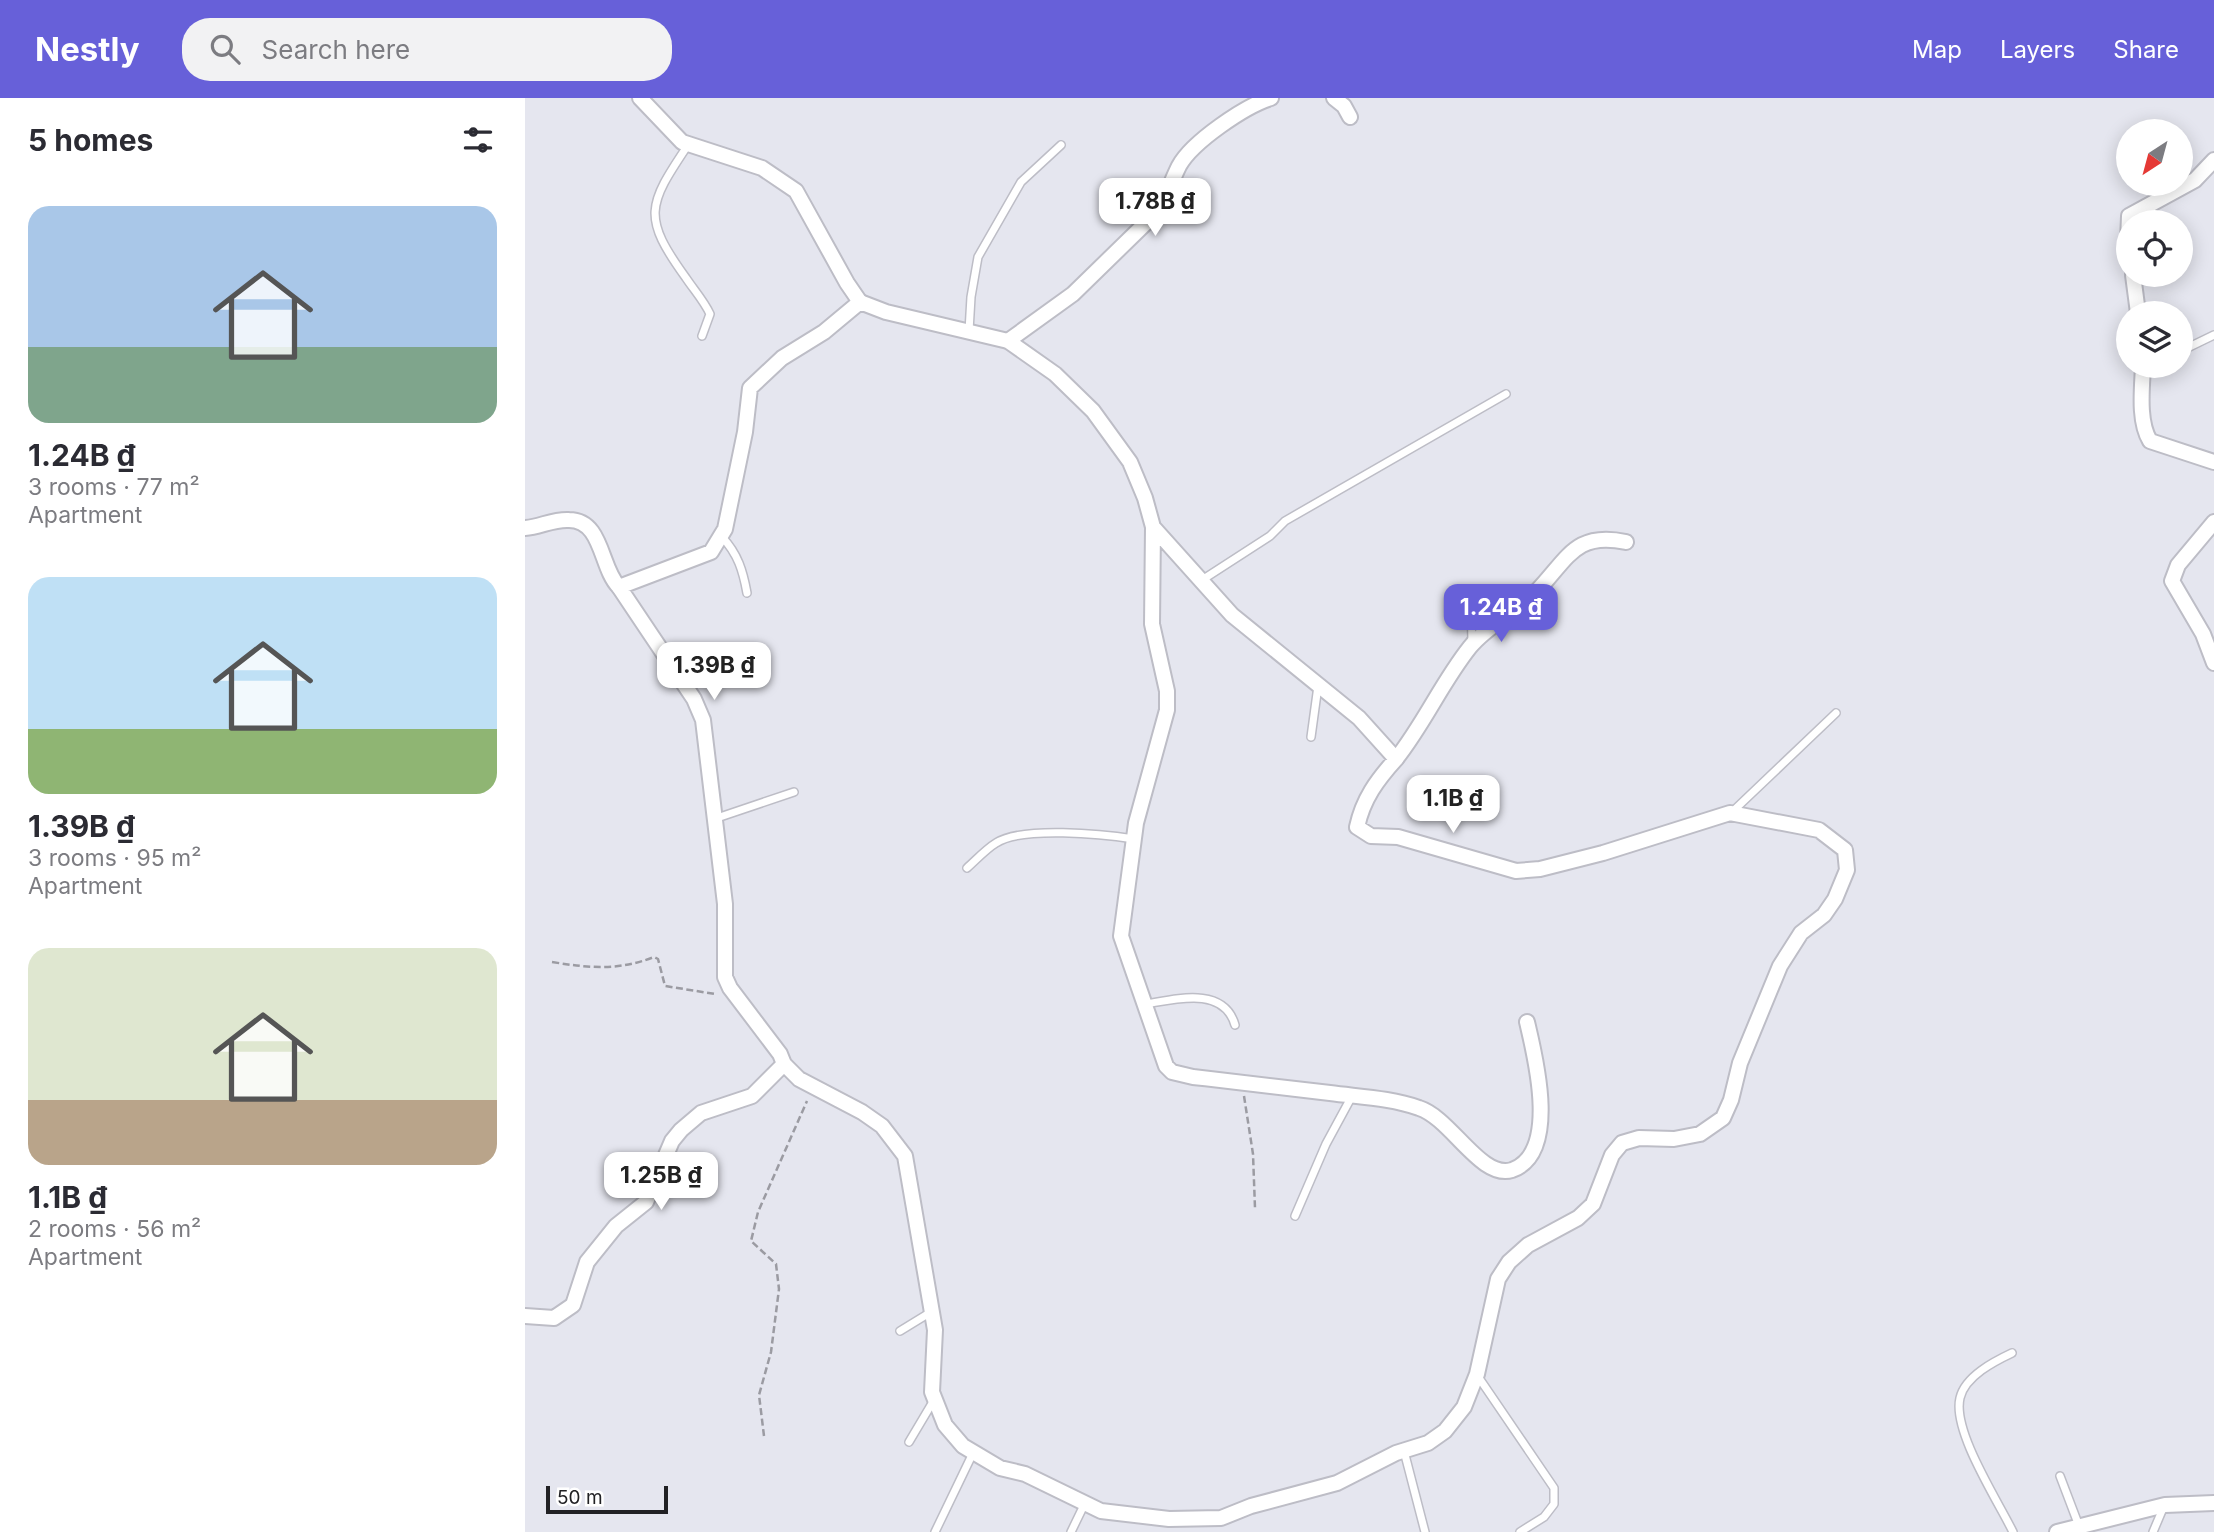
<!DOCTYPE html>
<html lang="en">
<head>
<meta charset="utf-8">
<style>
	body { margin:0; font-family:Inter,sans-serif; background:#f2f2f3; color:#2b2b33; height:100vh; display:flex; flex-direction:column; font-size:26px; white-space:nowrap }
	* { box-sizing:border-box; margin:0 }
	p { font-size:23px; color:#7c7c81 }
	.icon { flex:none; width:38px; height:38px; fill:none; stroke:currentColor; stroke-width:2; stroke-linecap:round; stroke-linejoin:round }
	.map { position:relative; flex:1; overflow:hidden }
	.side { display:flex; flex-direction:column; background:#fff; width:525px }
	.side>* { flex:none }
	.needle { width:46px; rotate:216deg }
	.fabs { position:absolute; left:1591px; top:21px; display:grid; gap:14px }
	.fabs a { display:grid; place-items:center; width:77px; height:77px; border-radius:50%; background:#fff; box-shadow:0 4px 18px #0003; font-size:35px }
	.scale { position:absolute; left:21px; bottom:18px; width:122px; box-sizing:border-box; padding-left:7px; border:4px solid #212124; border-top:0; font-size:19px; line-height:24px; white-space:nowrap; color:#212124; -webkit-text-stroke:5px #fff; paint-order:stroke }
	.price { position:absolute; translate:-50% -60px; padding:0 16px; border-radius:14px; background:#fff; color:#222; font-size:23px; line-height:46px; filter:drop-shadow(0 2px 4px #0008) }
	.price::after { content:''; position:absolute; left:50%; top:42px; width:21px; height:16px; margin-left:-10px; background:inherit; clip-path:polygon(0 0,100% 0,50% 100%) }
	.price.current { background:#6760d9; color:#fff }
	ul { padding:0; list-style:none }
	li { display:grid; align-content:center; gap:14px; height:371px; padding:0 28px }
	li span { display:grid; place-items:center; height:217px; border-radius:21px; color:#555 }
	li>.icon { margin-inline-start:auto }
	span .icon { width:126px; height:126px; fill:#fffc; stroke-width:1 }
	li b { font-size:30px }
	h2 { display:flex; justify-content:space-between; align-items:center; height:84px; padding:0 28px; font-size:30px }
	header { display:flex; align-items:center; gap:42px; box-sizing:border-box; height:98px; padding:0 35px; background:#6760d9; color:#fff }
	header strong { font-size:33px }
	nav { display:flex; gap:38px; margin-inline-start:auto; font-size:24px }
	.search { width:490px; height:63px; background:#f2f2f3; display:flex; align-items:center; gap:18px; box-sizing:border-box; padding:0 24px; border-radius:28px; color:#7c7c81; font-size:26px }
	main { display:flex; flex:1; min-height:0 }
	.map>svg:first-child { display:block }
</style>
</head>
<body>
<header>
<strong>Nestly</strong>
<div class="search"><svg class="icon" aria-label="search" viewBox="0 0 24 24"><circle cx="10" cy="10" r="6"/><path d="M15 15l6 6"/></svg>Search here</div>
<nav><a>Map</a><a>Layers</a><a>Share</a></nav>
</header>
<main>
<section class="side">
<h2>5 homes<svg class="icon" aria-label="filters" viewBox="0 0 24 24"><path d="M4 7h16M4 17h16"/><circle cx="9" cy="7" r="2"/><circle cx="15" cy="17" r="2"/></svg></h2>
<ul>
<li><span style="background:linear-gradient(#a9c7e8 65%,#7fa58c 0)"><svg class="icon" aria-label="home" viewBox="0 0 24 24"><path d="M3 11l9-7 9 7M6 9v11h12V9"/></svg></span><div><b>1.24B ₫</b><p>3 rooms · 77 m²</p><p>Apartment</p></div></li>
<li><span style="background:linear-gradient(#bfe0f5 70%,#8fb573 0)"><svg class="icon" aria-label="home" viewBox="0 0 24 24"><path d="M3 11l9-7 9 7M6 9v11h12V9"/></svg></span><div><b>1.39B ₫</b><p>3 rooms · 95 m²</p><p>Apartment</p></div></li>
<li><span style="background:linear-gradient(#dfe7d0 70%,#b9a48a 0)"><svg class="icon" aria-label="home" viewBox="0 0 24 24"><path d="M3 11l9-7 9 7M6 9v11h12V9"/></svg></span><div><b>1.1B ₫</b><p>2 rooms · 56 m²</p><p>Apartment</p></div></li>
</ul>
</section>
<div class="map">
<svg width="1689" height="1434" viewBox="0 0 1689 1434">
	<rect width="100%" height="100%" fill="#e5e6ef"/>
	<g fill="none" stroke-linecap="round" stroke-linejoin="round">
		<g stroke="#bdbdc6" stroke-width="10">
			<g id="lane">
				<path d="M163,47C122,108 117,119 161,180C169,192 179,203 185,216L177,238"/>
				<polyline points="444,233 446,199 453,159 496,84 536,47"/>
				<polyline points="1656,253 1689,237"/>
				<path d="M197,439C213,456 218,473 222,495"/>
				<polyline points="677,482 745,438 760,423 981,296"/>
				<polyline points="946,500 947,545"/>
				<polyline points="786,639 793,588"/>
				<polyline points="1206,715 1311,615"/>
				<polyline points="189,721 269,694"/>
				<path d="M442,770C451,762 461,751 471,745C497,728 578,736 609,741"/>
				<path d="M621,906C651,901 699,888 710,927"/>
				<polyline points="770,1118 801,1046 827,998"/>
				<polyline points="375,1233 406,1214"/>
				<path d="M1487,1255C1470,1263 1440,1278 1435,1300C1427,1333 1473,1403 1488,1434"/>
				<polyline points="952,1277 1029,1390 1029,1406 1019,1419 995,1434"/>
				<polyline points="384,1344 409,1302"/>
				<polyline points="879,1353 900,1434"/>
				<polyline points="1535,1378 1554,1428"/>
				<polyline points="410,1434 448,1355"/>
				<polyline points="546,1434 560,1405"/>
				<polyline points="1628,1434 1639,1408"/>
			</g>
		</g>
		<g stroke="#bdbdc6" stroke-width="18">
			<g id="street">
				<polyline points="115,0 157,44 237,70 271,93 322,185 335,204"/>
				<polyline points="809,0 819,8 825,19"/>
				<polyline points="1603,142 1604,118 1670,82 1689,62"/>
				<polyline points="1608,177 1613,215"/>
				<path d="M483,243L548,196L629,117C641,102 645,86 654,68C667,44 720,8 746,0"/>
				<path d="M1618,268C1617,291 1613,323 1625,343L1689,364"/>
				<polyline points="1689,424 1653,467 1647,483 1678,536 1689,565"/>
				<path d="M628,429L707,517L834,620L871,661C852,682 838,701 832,729L846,738L873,739L991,773L1015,771L1078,755L1205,715L1294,732L1320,752L1322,772L1310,801L1299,817L1276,835L1255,868L1215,965L1206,1002L1198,1020L1175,1036L1149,1041L1114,1040L1097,1045L1087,1057L1068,1106L1053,1120L1003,1147L984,1164L973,1181L952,1276L939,1309L920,1333L903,1345L871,1355L812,1385L726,1408L696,1420L644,1421L576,1413L500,1376L475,1370L438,1348L420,1327L407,1294L410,1232L380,1058L357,1028L337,1014L274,981L259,966L255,956L205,890L200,879V806L178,622L169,601L94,489L186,454L200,431L220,334L225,290L257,260L299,234L335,204L361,214L483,243L530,276L568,313L605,364L620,400L628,429L627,526L642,593V612L611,725L596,838L641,968L647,974L668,979C714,984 760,990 805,995C835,999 866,1000 894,1010C926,1020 956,1082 987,1072C1035,1055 1010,958 1002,924"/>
				<path d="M0,430C15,429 28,421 44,422C78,422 75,470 94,489"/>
				<path d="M871,661C899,626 917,584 945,549C963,527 992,514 1011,494C1043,461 1050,433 1101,444"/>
				<polyline points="0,1218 29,1220 48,1207 62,1164 91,1128 121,1104 147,1043 156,1032 176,1015 227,998 259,966"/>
				<polyline points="1532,1434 1640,1407 1689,1405"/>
			</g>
		</g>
		<g stroke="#9b9ba2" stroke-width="2.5" stroke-dasharray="7 3.5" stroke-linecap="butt">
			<path d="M27,864C64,870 93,873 129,859L133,861L140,888L190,896"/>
			<polyline points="719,998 728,1056 730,1110"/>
			<polyline points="239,1338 234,1297 246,1254 254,1191 251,1166 226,1143 233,1114 282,1003"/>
		</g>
		<use href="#lane" stroke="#fff" stroke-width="7"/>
		<use href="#street" stroke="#fff" stroke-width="14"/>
	</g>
</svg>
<div class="fabs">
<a><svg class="needle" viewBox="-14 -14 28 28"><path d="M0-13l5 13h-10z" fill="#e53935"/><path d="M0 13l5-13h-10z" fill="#7c7c81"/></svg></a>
<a><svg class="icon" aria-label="locate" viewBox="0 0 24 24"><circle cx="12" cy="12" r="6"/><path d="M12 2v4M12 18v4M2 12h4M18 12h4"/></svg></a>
<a><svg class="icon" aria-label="layers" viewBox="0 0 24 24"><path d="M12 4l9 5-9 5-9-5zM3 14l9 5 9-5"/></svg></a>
</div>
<div class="scale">50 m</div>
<b class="price" style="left:630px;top:140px">1.78B ₫</b>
<b class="price current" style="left:976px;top:546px">1.24B ₫</b>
<b class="price" style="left:189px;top:604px">1.39B ₫</b>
<b class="price" style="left:928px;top:737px">1.1B ₫</b>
<b class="price" style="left:136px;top:1114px">1.25B ₫</b>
</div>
</main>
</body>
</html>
